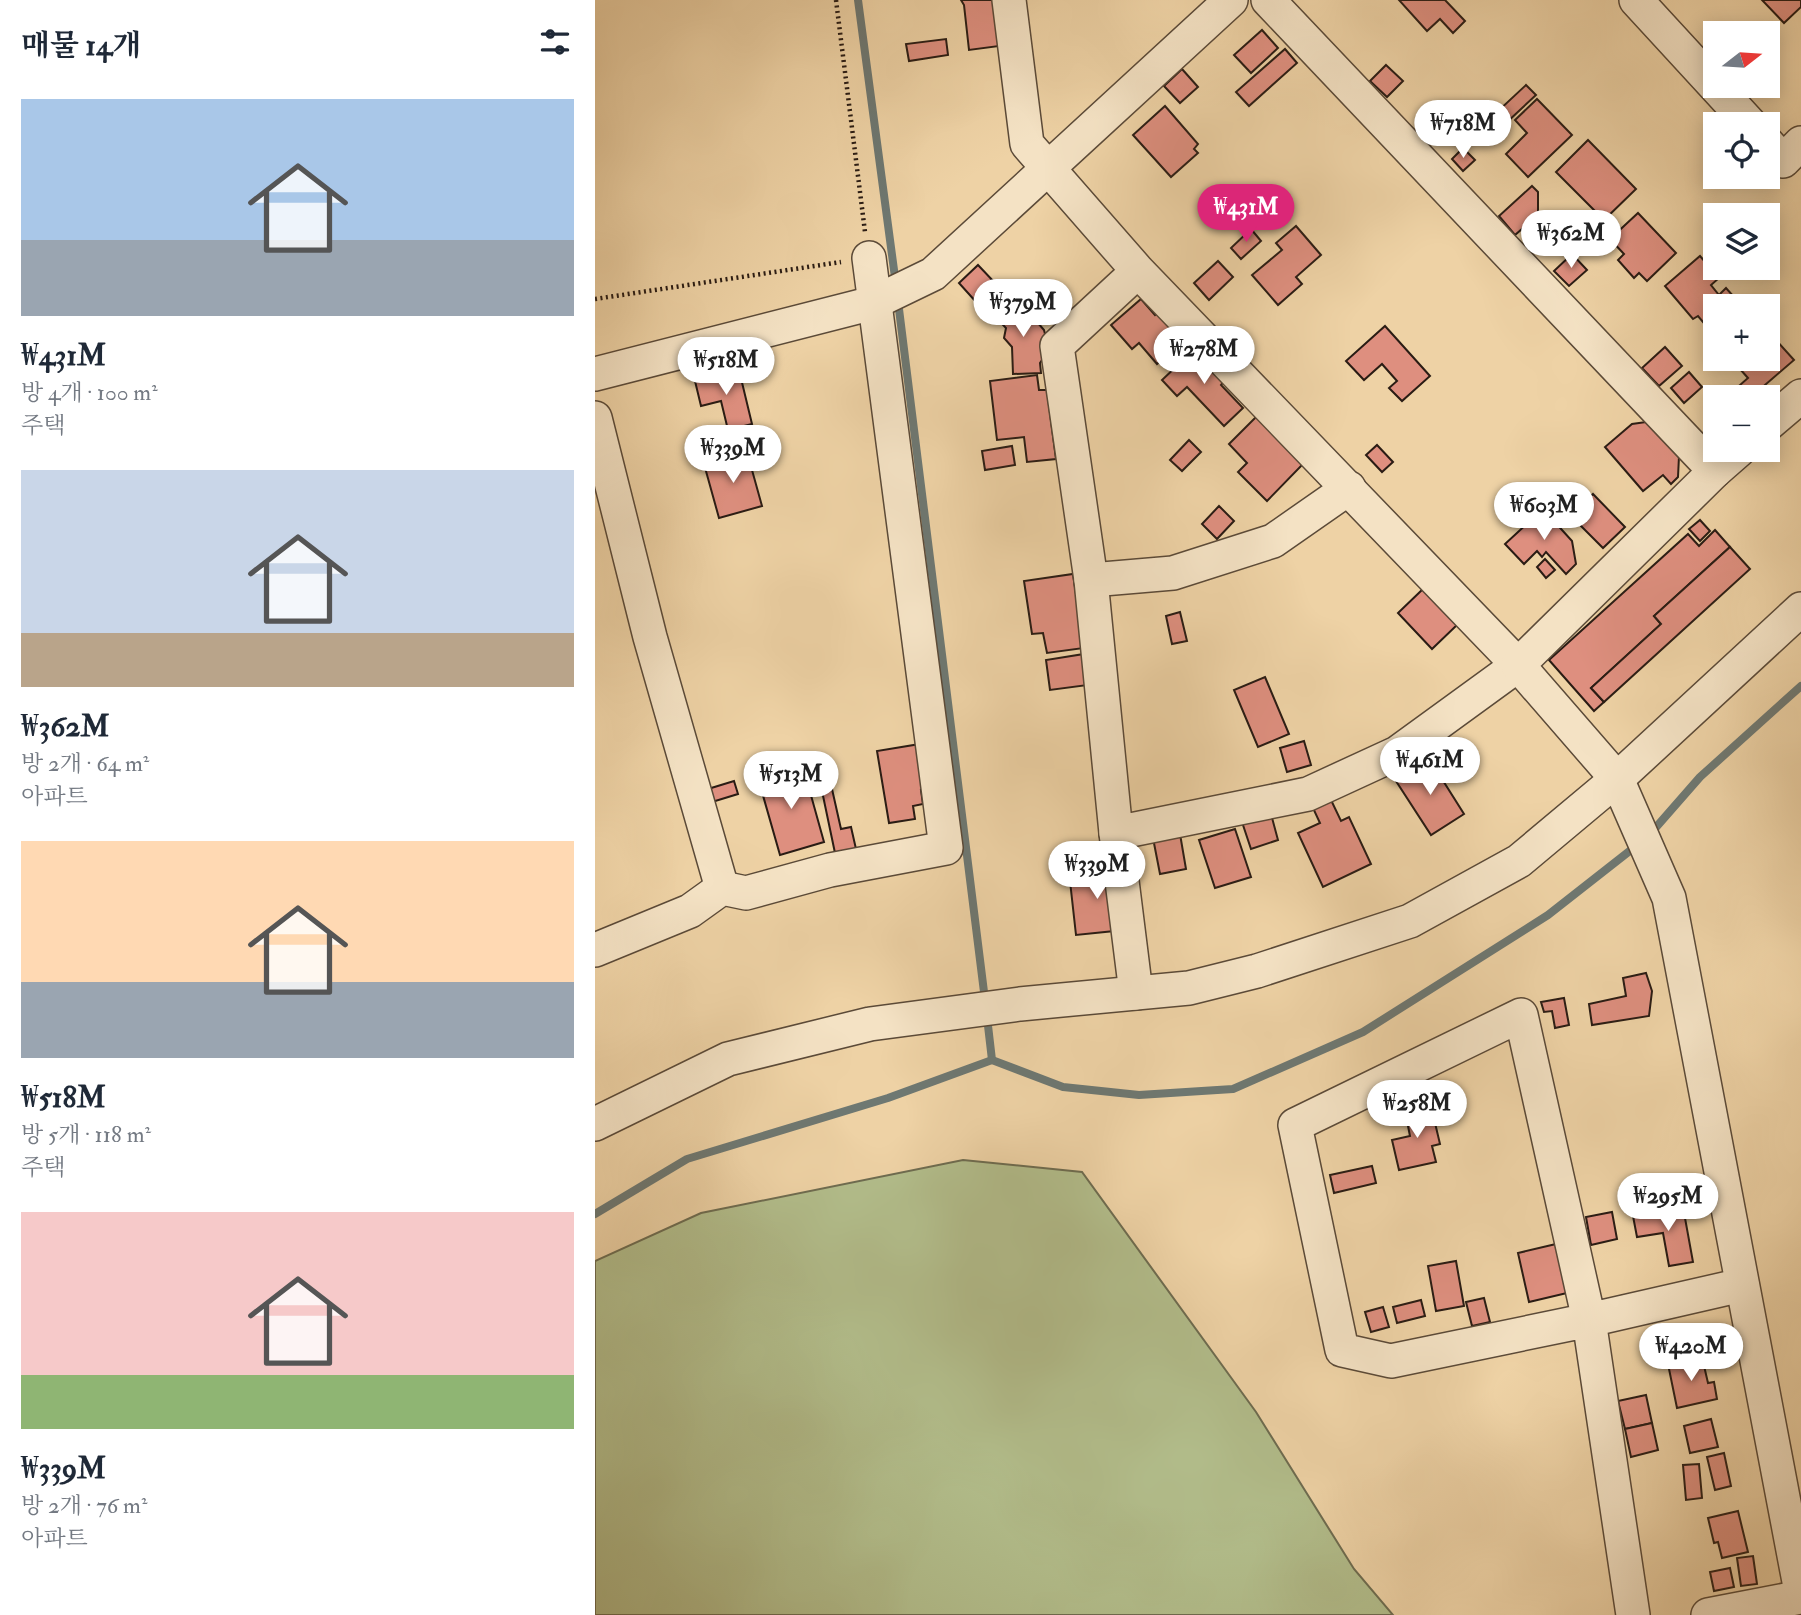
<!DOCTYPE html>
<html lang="ko">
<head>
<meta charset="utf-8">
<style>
	body { margin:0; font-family:"IM FELL Double Pica","Noto Serif KR",serif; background:#f6f6f7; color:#1f2937; height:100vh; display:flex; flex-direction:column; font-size:26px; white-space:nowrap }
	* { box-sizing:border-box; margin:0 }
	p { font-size:23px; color:#747a83 }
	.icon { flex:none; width:38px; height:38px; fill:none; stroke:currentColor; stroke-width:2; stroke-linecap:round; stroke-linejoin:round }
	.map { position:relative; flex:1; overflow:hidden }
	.details { display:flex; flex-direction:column; background:#fff; width:595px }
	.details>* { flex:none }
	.needle { width:46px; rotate:73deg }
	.controls { position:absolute; left:1108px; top:21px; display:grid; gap:14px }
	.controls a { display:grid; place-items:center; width:77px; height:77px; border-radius:0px; background:#fff; box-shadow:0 4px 18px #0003; font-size:35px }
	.price { position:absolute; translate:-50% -60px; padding:0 16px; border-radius:24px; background:#fff; color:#222; font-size:23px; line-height:46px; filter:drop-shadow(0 2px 4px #0008) }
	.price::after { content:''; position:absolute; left:50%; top:42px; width:21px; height:16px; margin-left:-10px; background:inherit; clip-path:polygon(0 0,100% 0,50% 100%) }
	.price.selected { background:#db2777; color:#fff }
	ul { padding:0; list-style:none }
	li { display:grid; align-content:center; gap:14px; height:371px; padding:0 21px }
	li span { display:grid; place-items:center; height:217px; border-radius:0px; color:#555 }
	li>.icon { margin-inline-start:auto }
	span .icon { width:126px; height:126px; fill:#fffc; stroke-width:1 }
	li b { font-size:30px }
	h2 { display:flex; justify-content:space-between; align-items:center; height:84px; padding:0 21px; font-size:30px }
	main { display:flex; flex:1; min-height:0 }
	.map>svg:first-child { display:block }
</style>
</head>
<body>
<main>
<section class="details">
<h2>매물 14개<svg class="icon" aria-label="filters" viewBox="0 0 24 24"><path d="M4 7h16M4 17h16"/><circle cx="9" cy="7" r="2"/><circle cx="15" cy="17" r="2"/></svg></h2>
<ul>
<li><span style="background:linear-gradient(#a9c7e8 65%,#9aa5b1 0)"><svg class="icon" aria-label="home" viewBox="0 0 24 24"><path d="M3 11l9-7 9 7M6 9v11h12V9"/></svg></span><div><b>₩431M</b><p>방 4개 · 100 m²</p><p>주택</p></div></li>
<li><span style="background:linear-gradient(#c9d6e8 75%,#b9a48a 0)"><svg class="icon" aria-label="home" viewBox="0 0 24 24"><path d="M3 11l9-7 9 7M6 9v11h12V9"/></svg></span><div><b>₩362M</b><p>방 2개 · 64 m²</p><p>아파트</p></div></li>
<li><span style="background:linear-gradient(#ffd9b3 65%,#9aa5b1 0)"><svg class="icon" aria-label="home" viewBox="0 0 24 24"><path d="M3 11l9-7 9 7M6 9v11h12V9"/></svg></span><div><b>₩518M</b><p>방 5개 · 118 m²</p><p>주택</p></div></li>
<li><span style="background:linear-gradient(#f6c9c9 75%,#8fb573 0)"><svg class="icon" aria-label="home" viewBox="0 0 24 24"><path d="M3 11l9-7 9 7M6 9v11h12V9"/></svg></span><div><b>₩339M</b><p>방 2개 · 76 m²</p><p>아파트</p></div></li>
</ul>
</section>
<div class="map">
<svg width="1206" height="1615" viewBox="0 0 1206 1615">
	<rect width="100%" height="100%" fill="#eed2a5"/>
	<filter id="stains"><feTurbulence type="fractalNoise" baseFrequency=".00286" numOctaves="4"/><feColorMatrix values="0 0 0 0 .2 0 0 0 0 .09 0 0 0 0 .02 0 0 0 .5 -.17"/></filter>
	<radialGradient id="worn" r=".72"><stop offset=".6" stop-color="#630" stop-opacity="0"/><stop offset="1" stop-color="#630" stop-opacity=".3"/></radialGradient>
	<polygon fill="#b2bd8b" stroke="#6e6c50" stroke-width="2" points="368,1160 487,1172 661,1412 759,1569 798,1615 0,1615 0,1261 106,1213"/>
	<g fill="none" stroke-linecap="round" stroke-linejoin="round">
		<g stroke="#6e7872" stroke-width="8">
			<polyline points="263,0 301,285"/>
			<polyline points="303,301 390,1000"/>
			<polyline points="1056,833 1105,777 1206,686"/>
			<polyline points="392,1017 397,1060"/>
			<polyline points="0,1214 92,1159 293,1098 397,1060 468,1087 544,1095 638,1089 768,1032 953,915 1041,846"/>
		</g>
	</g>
	<g fill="#de8f7f" stroke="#2a1c14" stroke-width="2">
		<polygon points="366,0 407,0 412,45 374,50 369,5"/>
		<polygon points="804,0 850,0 870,21 858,33 845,19 832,31"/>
		<polygon points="1167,0 1206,0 1206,7 1189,23"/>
		<polygon points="667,30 683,48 656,73 639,55"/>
		<polygon points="351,39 353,55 314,61 311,44"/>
		<polygon points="690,49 702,63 654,106 641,92"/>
		<polygon points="791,65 808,81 792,97 775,81"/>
		<polygon points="587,69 603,87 585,103 569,86"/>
		<polygon points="931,85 941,95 911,123 901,113"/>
		<polygon points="942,99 977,135 933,177 911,154 932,133 920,120"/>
		<polygon points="570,106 603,144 599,149 603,153 576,177 538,135"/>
		<polygon points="993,140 1041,189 1009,220 961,172"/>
		<polygon points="868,148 880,160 868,171 857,159"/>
		<polygon points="937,186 943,192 943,215 920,235 904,216"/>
		<polygon points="1043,213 1081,253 1052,281 1044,273 1039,278 1023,260 1029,254 1015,239"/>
		<polygon points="701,226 726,255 701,277 707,284 683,305 657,275 687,250 681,243"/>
		<polygon points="656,229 666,241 646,259 636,248"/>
		<polygon points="977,254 992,270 974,286 959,271"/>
		<polygon points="1105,256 1124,278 1116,285 1124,295 1131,288 1147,306 1120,306 1119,335 1103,316 1098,319 1070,286"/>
		<polygon points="623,261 638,277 614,300 599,283"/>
		<polygon points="383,265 401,284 382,303 364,283"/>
		<polygon points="412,299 425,314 431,309 449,330 454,350 445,363 446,373 418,374 417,347 409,338 411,328 397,313"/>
		<polygon points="546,299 560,315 565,311 590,339 562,364 544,343 537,349 516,325"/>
		<polygon points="790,326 835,376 807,401 794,388 802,381 787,364 769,380 751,361"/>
		<polygon points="1172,330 1199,360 1156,397 1145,385 1153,378 1136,359 1172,359"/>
		<polygon points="1070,347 1087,366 1064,386 1047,368"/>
		<polygon points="601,348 631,379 626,385 648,408 629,426 592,387 582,396 567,380"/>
		<polygon points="144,370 157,424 133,430 126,401 106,406 100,381"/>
		<polygon points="1094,372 1107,387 1089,403 1076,388"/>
		<polygon points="442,375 444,390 452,390 461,459 432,462 429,437 402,440 395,381"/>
		<polygon points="665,413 708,464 672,501 643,472 652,463 634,444"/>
		<polygon points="1051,422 1084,456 1083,477 1076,484 1068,475 1048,491 1010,447 1037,424"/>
		<polygon points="594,440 606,452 587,471 575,460"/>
		<polygon points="782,445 798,462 787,472 771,455"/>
		<polygon points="417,446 420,465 390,470 387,451"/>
		<polygon points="152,452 167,506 124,518 109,464"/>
		<polygon points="998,494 1030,527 1008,548 976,516"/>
		<polygon points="624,506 639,521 622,539 607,524"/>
		<polygon points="948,509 977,541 981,564 971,574 951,552 947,557 942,551 929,564 910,544"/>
		<polygon points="1105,520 1115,531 1105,541 1094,529"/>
		<polygon points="1120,530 1135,547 1059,616 1066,624 996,688 1009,702 999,711 954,660 1093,534 1104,546"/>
		<polygon points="1135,547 1155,569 1009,702 996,688 1066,624 1059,616"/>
		<polygon points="950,559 960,570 951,578 942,567"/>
		<polygon points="478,574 489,648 452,653 448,633 437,634 429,581"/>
		<polygon points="829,588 863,624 837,649 803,613"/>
		<polygon points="585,612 592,641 577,644 571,616"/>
		<polygon points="489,654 493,685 455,690 451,660"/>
		<polygon points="670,677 694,734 663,747 639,690"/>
		<polygon points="709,741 716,765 692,772 685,748"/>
		<polygon points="325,744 332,790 326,790 328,804 318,806 320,819 294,823 282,751"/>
		<polygon points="835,760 869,814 836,835 801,781"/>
		<polygon points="201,767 206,783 212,781 229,842 185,855 163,778"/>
		<polygon points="139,781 143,794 117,802 113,789"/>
		<polygon points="237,789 246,829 256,827 261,849 240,853 227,791"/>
		<polygon points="736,800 746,821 754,817 776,864 728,887 703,833 725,823 718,808"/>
		<polygon points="676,814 683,840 656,849 647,822"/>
		<polygon points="640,829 656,877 620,888 604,840"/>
		<polygon points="585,834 591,869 565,874 558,838"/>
		<polygon points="522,866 529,930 481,935 474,872"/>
		<polygon points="1051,973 1057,991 1054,1016 997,1025 994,1004 1031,996 1028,978"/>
		<polygon points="969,998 974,1025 960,1028 957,1011 949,1012 946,1002"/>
		<polygon points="836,1106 845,1144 837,1146 841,1162 804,1170 797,1140 815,1136 810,1111"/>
		<polygon points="777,1166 781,1183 739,1193 735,1175"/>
		<polygon points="1088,1207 1098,1262 1074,1266 1068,1233 1042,1237 1038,1216"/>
		<polygon points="1017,1212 1022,1239 996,1245 991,1217"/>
		<polygon points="961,1244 972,1293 934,1302 923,1253"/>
		<polygon points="861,1261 869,1306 841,1311 833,1266"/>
		<polygon points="889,1298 895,1322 877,1326 871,1302"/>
		<polygon points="826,1300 830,1316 802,1323 798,1307"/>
		<polygon points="788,1307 794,1327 776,1332 770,1312"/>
		<polygon points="1107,1332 1113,1355 1073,1364 1068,1340"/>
		<polygon points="1107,1357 1113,1383 1119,1382 1122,1399 1082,1408 1073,1364"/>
		<polygon points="1051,1395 1057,1423 1030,1429 1023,1401"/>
		<polygon points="1116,1419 1123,1447 1095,1453 1089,1426"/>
		<polygon points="1057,1423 1063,1450 1036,1457 1030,1429"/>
		<polygon points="1129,1453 1136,1486 1120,1490 1112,1457"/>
		<polygon points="1104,1464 1107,1498 1091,1500 1088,1465"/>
		<polygon points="1143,1511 1153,1552 1127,1558 1123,1542 1119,1543 1113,1518"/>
		<polygon points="1158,1556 1162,1584 1146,1586 1142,1558"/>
		<polygon points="1135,1568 1139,1587 1119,1591 1115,1572"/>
	</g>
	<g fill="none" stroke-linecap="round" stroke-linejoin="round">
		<g stroke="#5b4a38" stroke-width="36">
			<g id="minor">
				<polyline points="414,0 432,144 543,271 923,665 802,753 713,794 521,833 496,580 462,346 543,271"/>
				<polyline points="673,0 1120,471"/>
				<polyline points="1041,0 1155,124"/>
				<polyline points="1172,143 1188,161 1206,143"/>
				<polyline points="0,374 278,303 338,274 636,0"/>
				<polyline points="0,418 55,637 127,888"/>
				<polyline points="1172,425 1206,396"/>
				<polyline points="1144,450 1120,471 923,665 1022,779 1074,898 1206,1592"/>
				<polyline points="496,580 578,573 678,541 754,488"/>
				<polyline points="521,833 541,993"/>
				<polyline points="0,950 95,911 127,888 151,893 235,870 351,848 274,258"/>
				<polyline points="0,1124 133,1059 275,1024 425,1004 594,988 662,971 815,921 924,861 1022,779 1206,609"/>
				<polyline points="1038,1615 994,1320 926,1015 700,1125 747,1350 796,1361 994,1320 1147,1285"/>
				<polyline points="1113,1615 1206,1597"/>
			</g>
		</g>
		<g stroke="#2a1c14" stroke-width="4.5" stroke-dasharray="2 3.5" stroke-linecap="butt">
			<polyline points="241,0 270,232"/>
			<polyline points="0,299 246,262"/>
		</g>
		<use href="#minor" stroke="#f4e2c4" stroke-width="33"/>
	</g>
	<rect width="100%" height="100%" filter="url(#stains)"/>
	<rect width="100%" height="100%" fill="url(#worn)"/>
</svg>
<div class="controls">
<a><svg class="needle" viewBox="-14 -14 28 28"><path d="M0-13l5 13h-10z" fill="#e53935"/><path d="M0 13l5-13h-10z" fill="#747a83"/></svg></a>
<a><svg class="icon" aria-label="locate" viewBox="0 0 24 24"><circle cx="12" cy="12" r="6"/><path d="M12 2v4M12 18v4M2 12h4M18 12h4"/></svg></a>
<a><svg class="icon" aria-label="layers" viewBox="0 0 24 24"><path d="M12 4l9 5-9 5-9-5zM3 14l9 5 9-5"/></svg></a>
<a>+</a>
<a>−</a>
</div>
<b class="price" style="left:868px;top:160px">₩718M</b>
<b class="price selected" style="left:651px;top:244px">₩431M</b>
<b class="price" style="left:976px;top:270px">₩362M</b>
<b class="price" style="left:428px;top:339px">₩379M</b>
<b class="price" style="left:609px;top:386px">₩278M</b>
<b class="price" style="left:131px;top:397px">₩518M</b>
<b class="price" style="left:138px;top:485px">₩339M</b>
<b class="price" style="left:949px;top:542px">₩603M</b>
<b class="price" style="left:835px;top:797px">₩461M</b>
<b class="price" style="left:196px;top:811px">₩513M</b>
<b class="price" style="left:502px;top:901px">₩339M</b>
<b class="price" style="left:822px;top:1140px">₩258M</b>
<b class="price" style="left:1073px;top:1233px">₩295M</b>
<b class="price" style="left:1096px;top:1383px">₩420M</b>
</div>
</main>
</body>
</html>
